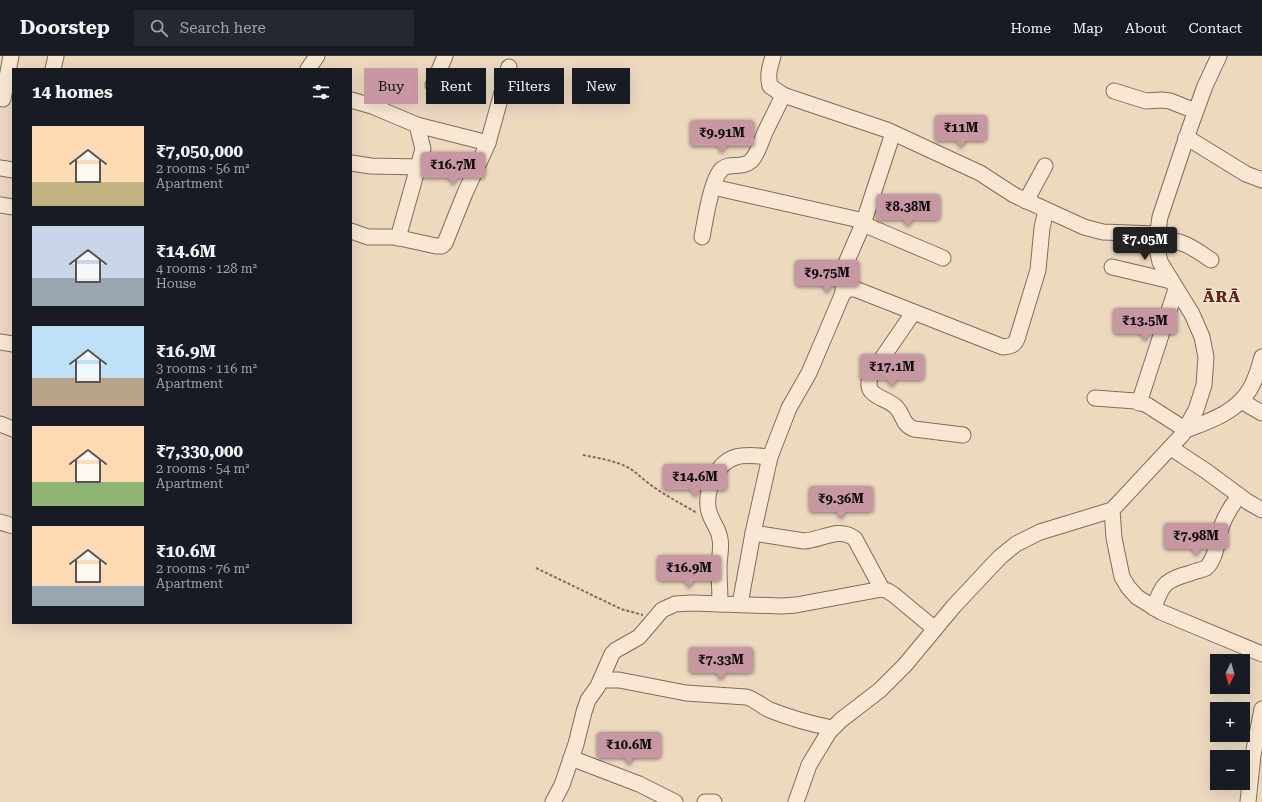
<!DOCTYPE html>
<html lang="en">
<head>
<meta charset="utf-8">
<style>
	body { margin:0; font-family:"Roboto Serif",serif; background:#242831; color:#f1f3f6; height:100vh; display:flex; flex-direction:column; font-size:15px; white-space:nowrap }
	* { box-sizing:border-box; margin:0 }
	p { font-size:13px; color:#9ea1a6 }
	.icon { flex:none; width:22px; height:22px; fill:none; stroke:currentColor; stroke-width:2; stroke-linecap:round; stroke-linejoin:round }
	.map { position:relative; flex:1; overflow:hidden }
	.drawer { position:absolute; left:12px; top:12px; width:340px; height:556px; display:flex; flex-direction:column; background:#171b24; border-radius:0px; box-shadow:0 4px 16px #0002 }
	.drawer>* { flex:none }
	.banner { position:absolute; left:364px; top:12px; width:380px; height:36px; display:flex; gap:8px }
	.needle { width:26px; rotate:185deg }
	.controls { position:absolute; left:1210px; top:598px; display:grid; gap:8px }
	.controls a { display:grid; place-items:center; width:40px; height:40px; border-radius:0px; background:#171b24; box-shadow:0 4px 16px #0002; font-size:20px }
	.price { position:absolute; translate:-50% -34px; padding:0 9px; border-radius:4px; background:#c798a1; color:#111; font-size:13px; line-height:26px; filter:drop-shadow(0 1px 2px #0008) }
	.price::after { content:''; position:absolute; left:50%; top:24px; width:12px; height:9px; margin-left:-6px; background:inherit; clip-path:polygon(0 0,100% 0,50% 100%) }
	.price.selected { background:#222; color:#fff }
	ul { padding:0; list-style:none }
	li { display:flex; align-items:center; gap:12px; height:100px; padding:0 20px }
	li span { display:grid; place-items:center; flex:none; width:112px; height:80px; border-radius:0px; color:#555 }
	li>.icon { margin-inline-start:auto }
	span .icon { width:48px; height:48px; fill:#fffc; stroke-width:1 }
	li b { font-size:17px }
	h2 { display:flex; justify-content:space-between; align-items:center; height:48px; padding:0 20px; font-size:17px }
	.pill { padding:0 14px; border-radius:0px; background:#171b24; box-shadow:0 4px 16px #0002; font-size:14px; line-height:36px }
	.pill.selected { background:#c798a1; color:#111 }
	header { display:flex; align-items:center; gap:24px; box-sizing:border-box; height:56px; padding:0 20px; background:#171b24; border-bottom:1px solid #363941 }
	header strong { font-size:19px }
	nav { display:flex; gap:22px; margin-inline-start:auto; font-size:14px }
	.search { width:280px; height:36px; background:#242831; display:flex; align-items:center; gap:10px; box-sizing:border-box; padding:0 14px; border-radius:0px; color:#9ea1a6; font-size:15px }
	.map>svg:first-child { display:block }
</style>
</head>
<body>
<header>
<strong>Doorstep</strong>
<div class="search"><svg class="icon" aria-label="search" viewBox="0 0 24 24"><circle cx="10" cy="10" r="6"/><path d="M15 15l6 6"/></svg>Search here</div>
<nav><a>Home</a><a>Map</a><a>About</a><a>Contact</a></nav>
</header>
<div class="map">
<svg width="1262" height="746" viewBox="0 0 1262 746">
	<rect width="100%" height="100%" fill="#edd9c0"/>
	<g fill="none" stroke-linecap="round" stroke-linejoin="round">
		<g stroke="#866a58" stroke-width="17">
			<g id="minor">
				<path d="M773,0C770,11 767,19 770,30L783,39L887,74L980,117L1014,139L1084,171L1103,176L1156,178"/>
				<polyline points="1219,0 1205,30 1189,74 1160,161 1156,188 1160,206 1192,258 1202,281 1206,301 1204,329 1196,354 1182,379 1112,454 1114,482 1122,521 1128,531 1137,541 1161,556 1262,598"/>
				<polyline points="53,13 56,0"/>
				<polyline points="308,13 317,0"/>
				<polyline points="433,29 445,0"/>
				<polyline points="1114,35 1146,45 1162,44 1170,45 1195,55"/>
				<polyline points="3,43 11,0"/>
				<polyline points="351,44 372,50 417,69 488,87"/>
				<polyline points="1186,81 1246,118 1262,124"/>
				<polyline points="351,107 371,110 418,111"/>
				<polyline points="0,112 13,114"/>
				<polyline points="713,131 864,165"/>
				<polyline points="1026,145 1045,110"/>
				<polyline points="0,149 13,151"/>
				<polyline points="863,168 943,202"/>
				<polyline points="351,175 368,181 395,181 436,190 442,190 445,187 465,137 488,87 509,11"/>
				<path d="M702,181C705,166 711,123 722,113C730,106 742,113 751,105C757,99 760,89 763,81C769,67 777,53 783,39"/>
				<polyline points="398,182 423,93 417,69"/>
				<path d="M1156,182C1184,185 1189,189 1211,204"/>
				<polyline points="1112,211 1171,225"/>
				<polyline points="843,237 843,224 846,207 863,168 893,77"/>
				<path d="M913,257L872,317C869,323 867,329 871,335C877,342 888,344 895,350C904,358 901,368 914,373L963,379"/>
				<polyline points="0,286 13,288"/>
				<path d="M1095,342L1135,345L1147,349L1186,374C1210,365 1237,356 1250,333C1256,323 1259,312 1262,301"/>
				<polyline points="1241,345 1262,357"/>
				<polyline points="1139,347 1176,233"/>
				<polyline points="0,368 13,373"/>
				<polyline points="1171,392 1206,415 1248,446 1262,454"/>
				<polyline points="0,466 13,470"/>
				<path d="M753,477L804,485C821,484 840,470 855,483L882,533"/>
				<path d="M720,548C720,535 719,523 719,511C719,501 722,492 720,483C719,472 709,463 708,451C706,433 717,406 736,401C746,398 759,400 770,401"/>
				<path d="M740,548L753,477L770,401L789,352L809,317L843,237L848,233H855L1003,291C1010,290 1014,290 1017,283L1038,214L1042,172L1046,154"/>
				<path d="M1154,552C1162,527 1166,524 1191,517C1195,515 1202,514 1206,512C1217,503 1217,481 1222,469C1226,458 1232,449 1239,440"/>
				<path d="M601,624H619L686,637L746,641C755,643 761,650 770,654C790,662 811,668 832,672"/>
				<polyline points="571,702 639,728 675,746"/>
				<polyline points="553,746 562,729 576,688 584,656 588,644 598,630 612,598 616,594 639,581 662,554 675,548 692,547 782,550 796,549 882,533 888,535 894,539 935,573"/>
				<polyline points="705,746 714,746"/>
				<polyline points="796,746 809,709 829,676 841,664 880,634 905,609 954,550 1000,501 1016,488 1040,476 1112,454"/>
				<polyline points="1248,746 1253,699 1262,653"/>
			</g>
		</g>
		<g stroke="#866a58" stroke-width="2" stroke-dasharray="3 2" stroke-linecap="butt">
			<path d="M583,399C597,402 612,404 625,410C634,414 639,420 647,426C662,438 680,447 697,457"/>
			<polyline points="536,512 621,553 643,559"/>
		</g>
		<use href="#minor" stroke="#f8e8d3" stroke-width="15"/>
	</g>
	<g text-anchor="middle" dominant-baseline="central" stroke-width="3" stroke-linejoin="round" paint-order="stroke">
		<g font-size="16" font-weight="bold" letter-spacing="1" fill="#61211c" stroke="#f5e5cf">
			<text x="1222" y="240">ĀRĀ</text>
		</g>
	</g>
</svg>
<div class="controls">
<a><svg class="needle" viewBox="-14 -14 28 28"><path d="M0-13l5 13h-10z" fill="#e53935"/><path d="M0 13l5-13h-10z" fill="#9ea1a6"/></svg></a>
<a>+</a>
<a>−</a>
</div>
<b class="price" style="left:961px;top:93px">₹11M</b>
<b class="price" style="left:722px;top:98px">₹9.91M</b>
<b class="price" style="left:453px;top:130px">₹16.7M</b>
<b class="price" style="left:908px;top:172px">₹8.38M</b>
<b class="price selected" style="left:1145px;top:205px">₹7.05M</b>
<b class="price" style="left:827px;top:238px">₹9.75M</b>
<b class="price" style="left:1145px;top:286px">₹13.5M</b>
<b class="price" style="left:892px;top:332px">₹17.1M</b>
<b class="price" style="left:695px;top:442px">₹14.6M</b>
<b class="price" style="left:841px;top:464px">₹9.36M</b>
<b class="price" style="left:1196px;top:501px">₹7.98M</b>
<b class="price" style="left:689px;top:533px">₹16.9M</b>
<b class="price" style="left:721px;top:625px">₹7.33M</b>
<b class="price" style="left:629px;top:710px">₹10.6M</b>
<div class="banner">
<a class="pill selected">Buy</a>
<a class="pill">Rent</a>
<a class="pill">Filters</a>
<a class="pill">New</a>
</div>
<section class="drawer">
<h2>14 homes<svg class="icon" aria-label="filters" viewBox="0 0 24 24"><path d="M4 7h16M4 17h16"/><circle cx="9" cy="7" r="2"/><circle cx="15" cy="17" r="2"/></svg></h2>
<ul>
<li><span style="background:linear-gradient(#ffd9b3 70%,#c2b280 0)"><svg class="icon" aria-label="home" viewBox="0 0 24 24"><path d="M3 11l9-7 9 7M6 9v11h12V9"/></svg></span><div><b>₹7,050,000</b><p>2 rooms · 56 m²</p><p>Apartment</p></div></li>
<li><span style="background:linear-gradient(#c9d6e8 65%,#9aa5b1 0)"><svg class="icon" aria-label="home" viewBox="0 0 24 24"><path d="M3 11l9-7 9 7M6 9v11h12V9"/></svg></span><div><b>₹14.6M</b><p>4 rooms · 128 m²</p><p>House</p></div></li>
<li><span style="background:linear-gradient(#bfe0f5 65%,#b9a48a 0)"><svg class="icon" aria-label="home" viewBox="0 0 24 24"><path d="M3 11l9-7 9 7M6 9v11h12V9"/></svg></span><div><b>₹16.9M</b><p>3 rooms · 116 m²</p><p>Apartment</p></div></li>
<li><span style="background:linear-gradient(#ffd9b3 70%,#8fb573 0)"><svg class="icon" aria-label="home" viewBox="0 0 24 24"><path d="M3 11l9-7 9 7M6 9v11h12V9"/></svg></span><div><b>₹7,330,000</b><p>2 rooms · 54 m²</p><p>Apartment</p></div></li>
<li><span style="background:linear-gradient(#ffd9b3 75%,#9aa5b1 0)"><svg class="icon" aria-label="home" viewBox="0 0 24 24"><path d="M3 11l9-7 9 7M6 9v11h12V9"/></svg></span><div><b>₹10.6M</b><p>2 rooms · 76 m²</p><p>Apartment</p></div></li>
</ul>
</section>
</div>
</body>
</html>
